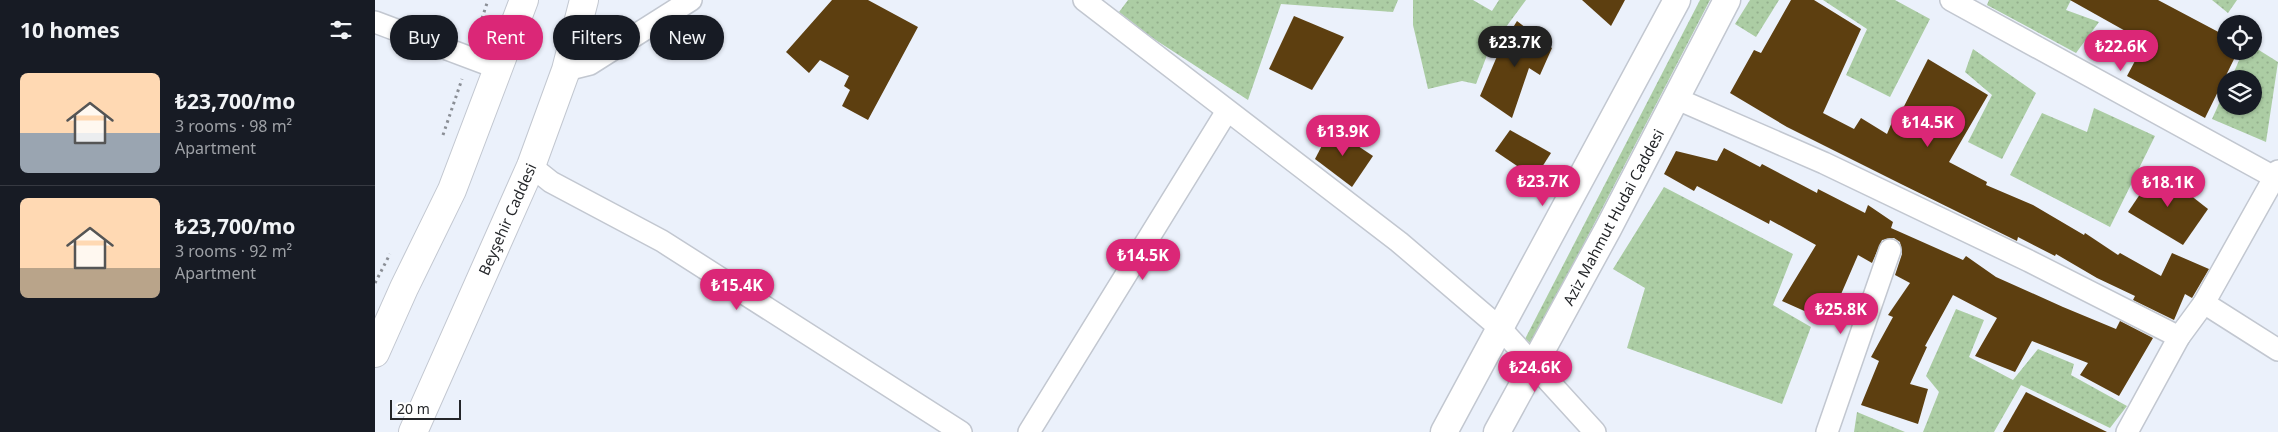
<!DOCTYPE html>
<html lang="en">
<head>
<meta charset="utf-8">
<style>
	body { margin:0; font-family:"Noto Sans",sans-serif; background:#242831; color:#f1f3f6; height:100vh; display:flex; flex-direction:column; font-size:19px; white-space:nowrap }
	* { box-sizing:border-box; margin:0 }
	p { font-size:16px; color:#9ea1a6 }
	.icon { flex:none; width:28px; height:28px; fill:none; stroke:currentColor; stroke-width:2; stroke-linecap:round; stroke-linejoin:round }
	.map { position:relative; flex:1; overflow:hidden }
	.drawer { display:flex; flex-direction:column; background:#171b24; width:375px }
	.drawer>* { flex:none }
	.top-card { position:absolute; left:15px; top:15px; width:475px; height:45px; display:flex; gap:10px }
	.buttons { position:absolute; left:1842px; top:15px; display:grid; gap:10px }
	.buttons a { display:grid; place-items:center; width:45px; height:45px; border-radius:50%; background:#171b24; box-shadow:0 1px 4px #0004; font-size:25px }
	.scale { position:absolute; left:15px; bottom:12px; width:71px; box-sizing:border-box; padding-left:5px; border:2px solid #242629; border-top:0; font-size:14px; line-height:18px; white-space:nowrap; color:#242629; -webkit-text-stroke:4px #fff; paint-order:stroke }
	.price { position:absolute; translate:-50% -42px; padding:0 11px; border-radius:18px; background:#db2777; color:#fff; font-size:16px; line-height:32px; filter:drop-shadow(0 1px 2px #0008) }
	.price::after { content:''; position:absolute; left:50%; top:30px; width:15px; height:11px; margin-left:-8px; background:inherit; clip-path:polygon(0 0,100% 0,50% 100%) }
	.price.selected { background:#222; color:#fff }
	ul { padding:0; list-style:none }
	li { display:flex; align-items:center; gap:15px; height:125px; padding:0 20px }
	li+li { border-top:1px solid #363941 }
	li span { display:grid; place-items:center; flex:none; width:140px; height:100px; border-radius:8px; color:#555 }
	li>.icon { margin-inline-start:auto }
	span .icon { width:60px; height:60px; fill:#fffc; stroke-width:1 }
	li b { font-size:21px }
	h2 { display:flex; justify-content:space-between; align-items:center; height:60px; padding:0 20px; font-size:21px }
	.pill { padding:0 18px; border-radius:22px; background:#171b24; box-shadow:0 1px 4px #0004; font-size:18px; line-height:45px }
	.pill.selected { background:#db2777; color:#fff }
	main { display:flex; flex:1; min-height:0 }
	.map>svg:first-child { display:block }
</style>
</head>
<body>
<main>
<section class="drawer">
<h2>10 homes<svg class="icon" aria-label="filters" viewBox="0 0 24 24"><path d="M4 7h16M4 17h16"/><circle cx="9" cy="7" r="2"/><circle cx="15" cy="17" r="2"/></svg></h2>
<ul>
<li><span style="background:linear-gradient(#ffd9b3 60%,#9aa5b1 0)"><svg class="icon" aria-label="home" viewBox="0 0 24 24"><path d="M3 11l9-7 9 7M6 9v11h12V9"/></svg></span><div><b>₺23,700/mo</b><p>3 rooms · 98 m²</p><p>Apartment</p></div></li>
<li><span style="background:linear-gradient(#ffd9b3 70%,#b9a48a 0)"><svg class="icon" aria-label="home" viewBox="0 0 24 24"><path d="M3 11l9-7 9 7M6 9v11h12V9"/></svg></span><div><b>₺23,700/mo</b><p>3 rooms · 92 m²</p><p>Apartment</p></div></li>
</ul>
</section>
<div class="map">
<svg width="1903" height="432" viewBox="0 0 1903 432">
	<defs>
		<pattern id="grass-dots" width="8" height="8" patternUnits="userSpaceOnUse" patternTransform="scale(1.25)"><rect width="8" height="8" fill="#accda4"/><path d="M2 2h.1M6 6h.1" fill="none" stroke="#94b08d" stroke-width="1.8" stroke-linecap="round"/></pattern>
	</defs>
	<rect width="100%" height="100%" fill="#ebf1fb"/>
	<g fill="url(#grass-dots)">
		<polygon points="753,0 1023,0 1018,12 906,4 873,100 776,37 744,12"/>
		<polygon points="1038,0 1098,0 1117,11 1124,0 1151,0 1114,50 1101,84 1087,81 1053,89 1038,25"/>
		<polygon points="1325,0 1335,0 1157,344 1150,339"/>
		<polygon points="1375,0 1404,0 1381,37 1360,24"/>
		<polygon points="1448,0 1520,0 1555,19 1515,97 1471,75 1492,29"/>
		<polygon points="1614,0 1696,0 1691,10 1724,22 1701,53 1612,5"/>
		<polygon points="1837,0 1862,0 1853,13"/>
		<polygon points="1879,47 1903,62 1891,142 1837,119 1851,88 1851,106 1879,106 1879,79 1856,79 1868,51 1879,51"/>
		<polygon points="1598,49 1661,93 1627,159 1593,142 1617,95 1590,72"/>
		<polygon points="1719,108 1780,136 1735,227 1635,175 1667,113 1712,132"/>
		<polygon points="1289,187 1418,254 1398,305 1436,327 1407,404 1252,348 1270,288 1238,269"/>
		<polygon points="1581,309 1609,320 1594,357 1638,380 1663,349 1699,364 1696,375 1752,406 1735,428 1646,385 1619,432 1548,432 1564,392 1551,376"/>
		<polygon points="1482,412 1530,432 1479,432"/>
	</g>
	<g fill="#5d3f10">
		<polygon points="457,0 493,0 543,27 493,120 467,106 475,90 469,86 474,76 445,60 434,73 411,52"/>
		<polygon points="1207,0 1250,0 1236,26"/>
		<polygon points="1416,0 1439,0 1486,29 1448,113 1479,129 1486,118 1512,134 1517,122 1520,124 1553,59 1613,95 1574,162 1612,182 1611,185 1658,205 1709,235 1710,233 1743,255 1745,253 1786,276 1797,253 1834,269 1817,298 1810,294 1799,320 1758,300 1760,296 1722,278 1681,254 1680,256 1643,237 1642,241 1526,184 1412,127 1355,93 1379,50 1386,53"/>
		<polygon points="1695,0 1783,0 1851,36 1851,51 1863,51 1830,118 1752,76 1770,42"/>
		<polygon points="919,16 969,37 937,90 894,69"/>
		<polygon points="1142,21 1177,48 1165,75 1154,68 1137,118 1105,96 1126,47"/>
		<polygon points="956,128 998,156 977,187 940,159"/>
		<polygon points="1135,130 1176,153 1160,178 1120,151"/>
		<polygon points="1349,148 1385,167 1387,164 1442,193 1443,189 1490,213 1493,205 1518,222 1516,228 1588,260 1591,256 1621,277 1688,307 1741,329 1745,321 1778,338 1744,396 1705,375 1713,363 1657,341 1640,372 1600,356 1622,318 1578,295 1550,346 1552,347 1535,384 1553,389 1543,424 1486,405 1504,361 1496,357 1518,317 1513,315 1535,283 1520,275 1527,254 1525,242 1519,238 1507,240 1497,263 1483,255 1454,322 1407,301 1441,245 1395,220 1394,224 1322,186 1319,191 1289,174 1301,151 1342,161"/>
		<polygon points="1782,169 1833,209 1808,245 1753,212"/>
		<polygon points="1651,392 1732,432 1628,432"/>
	</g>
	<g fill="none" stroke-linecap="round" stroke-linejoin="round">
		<g stroke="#c2c7d0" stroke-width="24">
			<g id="minor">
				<polyline points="709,0 1024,242 1126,329 1220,432"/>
				<polyline points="1576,0 1899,177"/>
				<polyline points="0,22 125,69"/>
				<polyline points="191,70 215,64 316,0"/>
				<polyline points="1300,98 1449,163 1654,261 1804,337"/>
				<polyline points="156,166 176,182 287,241 586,432"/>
				<polyline points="1829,303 1903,350"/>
				<polyline points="654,432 852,111"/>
				<polyline points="1452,432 1515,250"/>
				<polyline points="1752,432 1804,337 1829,303 1903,171"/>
			</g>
		</g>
		<g stroke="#c2c7d0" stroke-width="29">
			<g id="tertiary">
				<polyline points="1069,432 1302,0"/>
				<polyline points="1122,432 1233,229 1352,0"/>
			</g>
		</g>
		<g stroke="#c2c7d0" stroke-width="30">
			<g id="trunk">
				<polyline points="0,353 29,288 77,190 149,0"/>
				<polyline points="38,432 156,166 191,70 209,0"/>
			</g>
		</g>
		<g stroke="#8a8e95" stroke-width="3" stroke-dasharray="2.5 4" stroke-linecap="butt">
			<polyline points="101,37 113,0"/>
			<polyline points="68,135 87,79"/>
			<polyline points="0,283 15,254"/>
		</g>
		<use href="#minor" stroke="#fff" stroke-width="21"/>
		<use href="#tertiary" stroke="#fff" stroke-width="26"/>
		<use href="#trunk" stroke="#fff" stroke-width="28"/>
	</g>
	<g text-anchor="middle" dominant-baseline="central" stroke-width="5" stroke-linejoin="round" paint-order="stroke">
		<g font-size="15" fill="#242629" stroke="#fff">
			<text transform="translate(1238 217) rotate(-62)">Aziz Mahmut Hudai Caddesi</text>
			<text transform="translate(132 219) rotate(-66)">Beyşehir Caddesi</text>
		</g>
	</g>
</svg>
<div class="buttons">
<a><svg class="icon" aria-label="locate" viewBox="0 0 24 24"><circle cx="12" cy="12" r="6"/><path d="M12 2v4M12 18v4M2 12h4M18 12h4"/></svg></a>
<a><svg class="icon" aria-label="layers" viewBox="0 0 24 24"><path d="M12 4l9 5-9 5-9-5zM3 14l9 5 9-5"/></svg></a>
</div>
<div class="scale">20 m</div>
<b class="price selected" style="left:1140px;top:68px">₺23.7K</b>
<b class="price" style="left:1746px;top:72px">₺22.6K</b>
<b class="price" style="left:1553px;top:148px">₺14.5K</b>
<b class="price" style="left:968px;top:157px">₺13.9K</b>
<b class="price" style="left:1168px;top:207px">₺23.7K</b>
<b class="price" style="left:1793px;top:208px">₺18.1K</b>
<b class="price" style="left:768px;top:281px">₺14.5K</b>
<b class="price" style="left:362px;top:311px">₺15.4K</b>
<b class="price" style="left:1466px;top:335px">₺25.8K</b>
<b class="price" style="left:1160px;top:393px">₺24.6K</b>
<div class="top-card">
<a class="pill">Buy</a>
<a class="pill selected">Rent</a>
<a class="pill">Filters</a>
<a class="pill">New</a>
</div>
</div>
</main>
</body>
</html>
